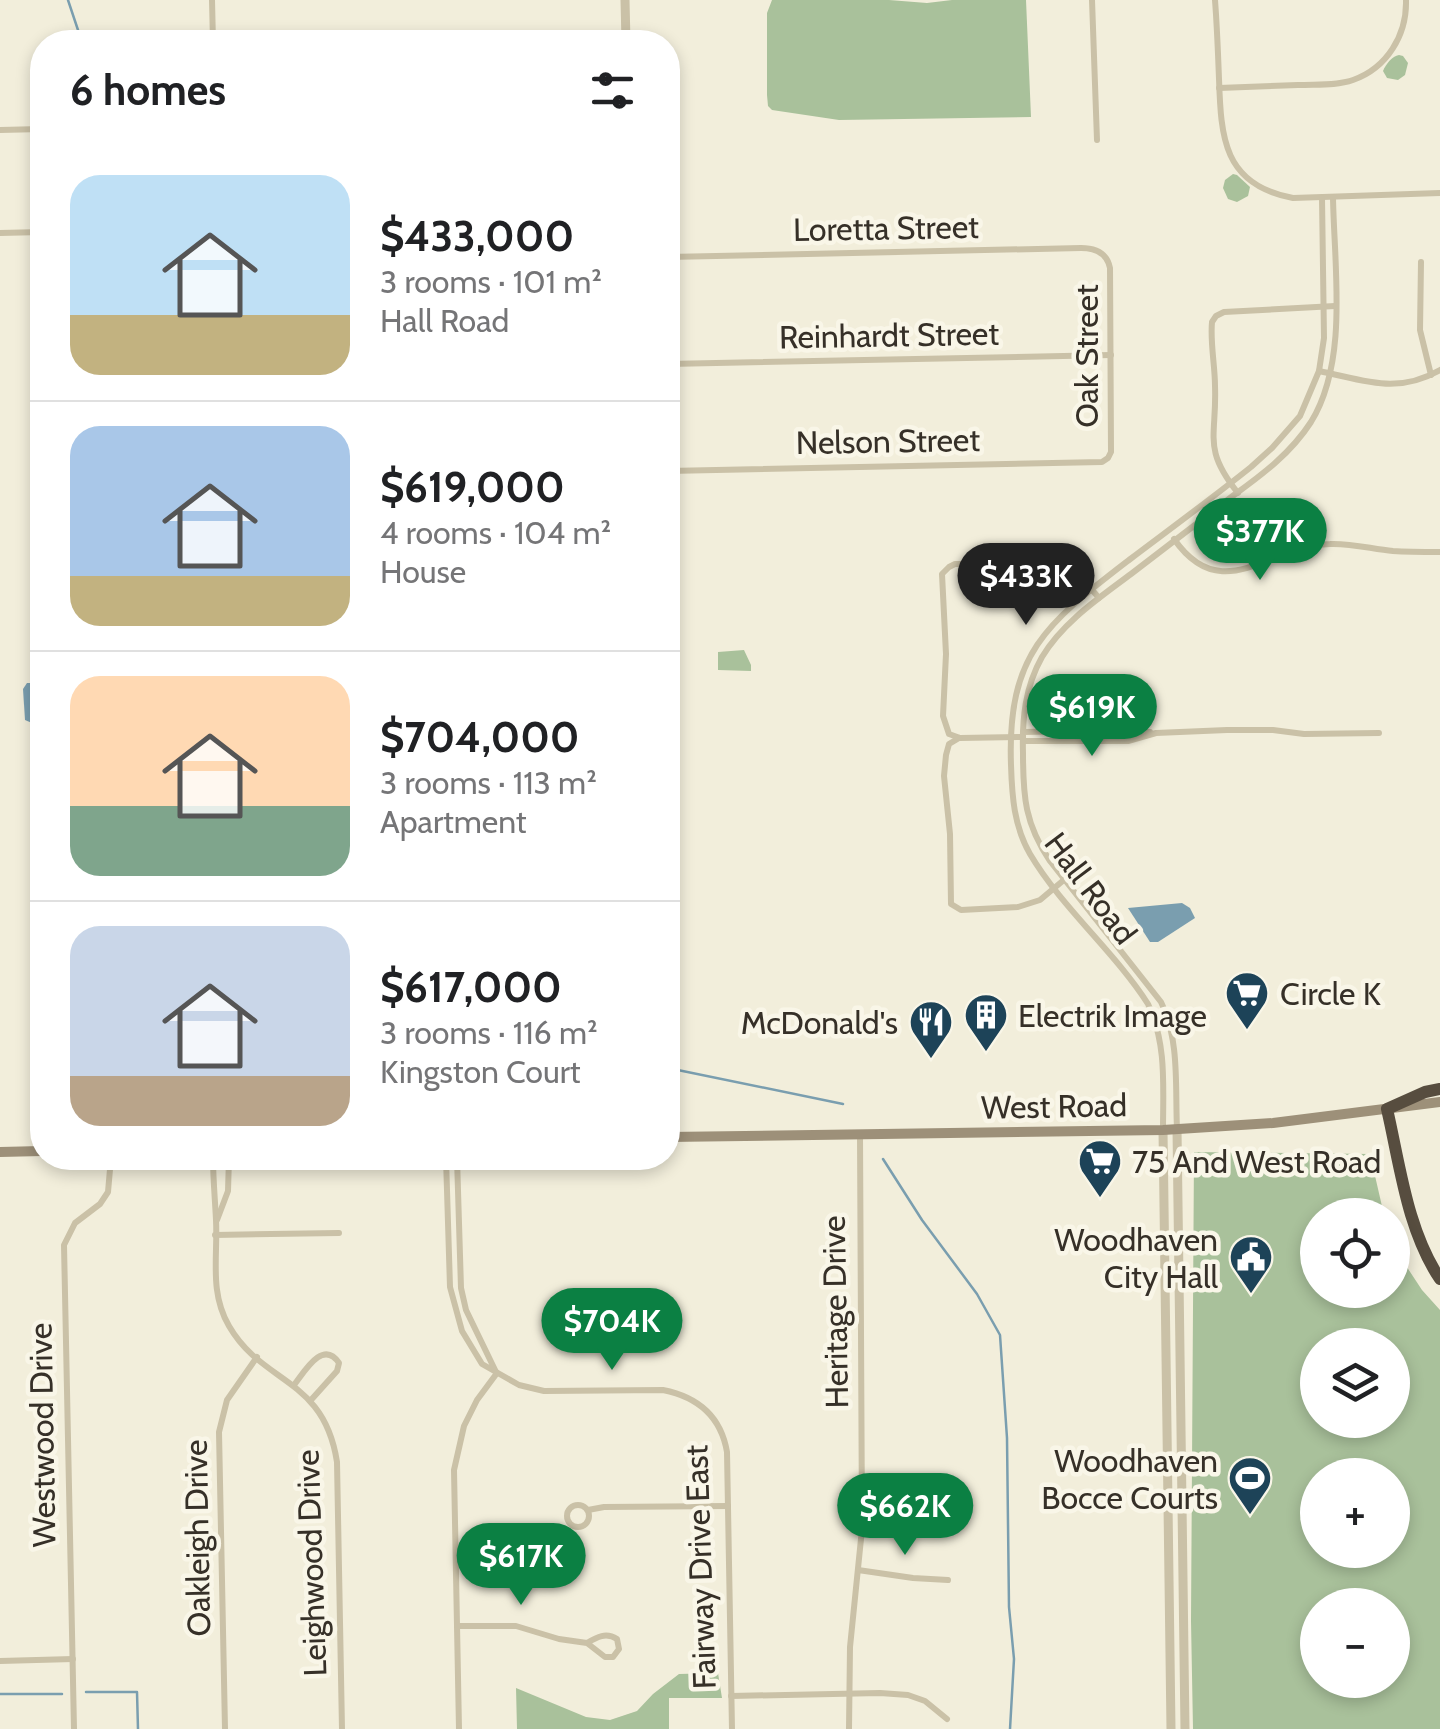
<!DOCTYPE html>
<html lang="en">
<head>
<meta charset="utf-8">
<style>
	body { margin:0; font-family:Cabin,sans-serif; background:#f2f2f2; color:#202124; height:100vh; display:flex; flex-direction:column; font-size:38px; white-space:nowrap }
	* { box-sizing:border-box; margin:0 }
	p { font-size:32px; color:#757577 }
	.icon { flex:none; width:55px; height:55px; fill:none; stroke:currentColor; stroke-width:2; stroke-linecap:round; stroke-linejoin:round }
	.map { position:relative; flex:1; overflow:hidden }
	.drawer { position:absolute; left:30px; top:30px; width:650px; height:1140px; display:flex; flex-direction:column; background:#fff; border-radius:40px; box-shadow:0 5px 15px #0003 }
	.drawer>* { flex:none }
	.controls { position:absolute; left:1300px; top:1198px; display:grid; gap:20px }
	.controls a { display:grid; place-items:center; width:110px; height:110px; border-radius:50%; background:#fff; box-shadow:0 5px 15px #0003; font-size:50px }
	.price { position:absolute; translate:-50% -85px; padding:0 22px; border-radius:35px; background:#0b8043; color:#fff; font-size:32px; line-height:65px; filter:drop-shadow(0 2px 5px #0008) }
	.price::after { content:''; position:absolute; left:50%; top:60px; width:30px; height:22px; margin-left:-15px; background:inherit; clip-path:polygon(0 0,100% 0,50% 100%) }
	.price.active { background:#222; color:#fff }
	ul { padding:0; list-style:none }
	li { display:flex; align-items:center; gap:30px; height:250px; padding:0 40px }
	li+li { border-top:2px solid #e0e0e0 }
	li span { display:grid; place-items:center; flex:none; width:280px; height:200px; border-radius:30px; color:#555 }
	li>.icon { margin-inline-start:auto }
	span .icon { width:120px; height:120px; fill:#fffc; stroke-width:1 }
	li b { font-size:42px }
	h2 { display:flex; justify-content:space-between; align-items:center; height:120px; padding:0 40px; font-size:42px }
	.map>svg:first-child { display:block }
</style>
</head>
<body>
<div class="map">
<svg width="1440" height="1729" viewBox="0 0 1440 1729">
	<rect width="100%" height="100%" fill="#f2eedb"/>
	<g fill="#a9c19b" fill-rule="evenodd">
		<polygon points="772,0 889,0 927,3 952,0 1026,0 1031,117 839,120 772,110 768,106 767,95 767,13"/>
		<path d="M1399,55L1403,56L1408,63L1405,75L1398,80L1387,78L1383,71C1386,64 1392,56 1399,55Z"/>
		<polygon points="1233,174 1237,175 1250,187 1248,196 1237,202 1228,199 1223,188 1225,180"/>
		<polygon points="744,650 751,665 751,671 718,670 718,652"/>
		<path d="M1194,1152L1370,1154L1384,1215H1318V1290H1392L1393,1246L1422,1290L1440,1310V1729H1193L1191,1621ZM1318,1345H1392V1420H1318ZM1318,1475H1392V1550H1318ZM1318,1605H1392V1680H1318Z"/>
		<polygon points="718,1673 722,1698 669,1698 669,1729 517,1729 516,1688 586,1717 610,1720 637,1711 653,1694 679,1674"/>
	</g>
	<g fill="#7a9eaf">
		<polygon points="27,683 42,683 42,725 32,723 25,720 23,689"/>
		<polygon points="1182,903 1190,908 1195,918 1158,942 1150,942 1128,908"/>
	</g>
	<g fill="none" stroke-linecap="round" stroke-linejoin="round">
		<g stroke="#7a9eaf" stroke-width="2.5">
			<polyline points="68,0 82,42"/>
			<polyline points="668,1068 843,1104"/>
			<polyline points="883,1159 922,1220 977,1294 1000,1335 1007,1438 1009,1607 1014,1659 1010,1729"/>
			<polyline points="86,1692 137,1692 138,1729"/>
			<polyline points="0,1694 62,1694"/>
		</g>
		<g stroke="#cac1a7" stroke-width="6">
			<polyline points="212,0 213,42"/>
			<polyline points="1092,0 1097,140"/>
			<path d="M1215,0C1217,26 1218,52 1219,79C1221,137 1223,185 1293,198L1440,193"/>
			<path d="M1219,88C1245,87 1272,86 1298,85C1316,84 1336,86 1353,80C1387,68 1407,35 1406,0"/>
			<polyline points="0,130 42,129"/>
			<polyline points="0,233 42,232"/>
			<path d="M668,257L1081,248C1096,248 1107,253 1110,268L1111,452L1108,458L1102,462L668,471"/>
			<polyline points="1421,262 1420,330 1431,375"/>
			<polyline points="668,364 1111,355"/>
			<path d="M1319,371C1364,380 1396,395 1440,370"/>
			<path d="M1238,493C1202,448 1217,437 1215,386C1215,365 1210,343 1212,322L1216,316L1224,312L1335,306"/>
			<path d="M1174,539C1222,608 1270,545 1330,544C1351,543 1372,549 1393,551C1408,552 1424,552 1440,552"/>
			<polyline points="1023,732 1127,730 1150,732"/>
			<polyline points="1023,737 960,738 949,734 943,716 946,654 942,574 949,567 955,564 1054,564 1065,566 1081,577 1099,598"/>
			<polyline points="959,738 949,744 946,755 944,776 950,834 951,904 961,910 1018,907 1040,900 1065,879"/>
			<polyline points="1023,741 1128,741 1156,733 1227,730 1273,730 1304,734 1379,733"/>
			<path d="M1177,1129C1175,1086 1180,1041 1161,1002L1050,861C1025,824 1023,797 1023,753C1022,719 1025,687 1042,657C1063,622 1099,598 1131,574C1165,548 1200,521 1234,495C1263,474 1291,453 1311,422C1349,360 1334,267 1333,197"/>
			<path d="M1163,1130C1163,1087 1167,1044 1148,1004C1114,951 1062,908 1030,854C1014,826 1012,797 1011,765C1007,653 1047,623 1129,560C1170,529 1211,499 1251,467L1272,448L1300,416L1319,371L1324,338L1322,198"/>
			<path d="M213,1158C213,1178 215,1199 216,1220C218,1256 209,1292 229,1326C263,1385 324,1377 337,1462L342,1729"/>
			<path d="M446,1158L450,1287L462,1331L482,1364L519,1385L544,1391L663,1390C698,1397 721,1417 727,1452L732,1729"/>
			<polyline points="457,1158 461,1288 466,1310 496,1372"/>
			<polyline points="217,1220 228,1191 229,1158"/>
			<polyline points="215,1235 339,1233"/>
			<path d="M294,1385C305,1371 323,1339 339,1363L337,1371L311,1400"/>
			<circle cx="578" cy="1516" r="11"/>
			<polyline points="588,1510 604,1507 728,1506"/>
			<polyline points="858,1570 913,1578 948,1580"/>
			<path d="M457,1626H516L559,1639L587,1643L605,1657H613L619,1649L617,1639C606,1632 597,1637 587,1643"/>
			<polyline points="0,1661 73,1659"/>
			<polyline points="731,1696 880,1693 908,1695 925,1701 947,1719"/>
			<polyline points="74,1729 64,1245 75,1223 100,1204 108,1192 111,1158"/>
			<polyline points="225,1729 219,1432 227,1400 257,1357"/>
			<polyline points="459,1729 454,1470 464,1426 477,1400 497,1373"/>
			<polyline points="849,1729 850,1647 862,1529 860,1135"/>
		</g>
		<g stroke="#cac1a7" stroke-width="9">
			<polyline points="625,0 626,42"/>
			<polyline points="1177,1129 1185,1729"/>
			<polyline points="1163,1130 1171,1729"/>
		</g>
		<g stroke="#9d9079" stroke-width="10">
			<polyline points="668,1137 1163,1130 1273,1123 1440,1102"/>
			<polyline points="0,1152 42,1151"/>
		</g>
		<path stroke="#574d3f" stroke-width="12" d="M1440,1089L1425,1092L1387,1109C1400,1165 1407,1230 1440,1279"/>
	</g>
	<defs>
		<g id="supermarket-pin" transform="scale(2.25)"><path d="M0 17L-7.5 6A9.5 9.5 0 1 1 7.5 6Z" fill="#1d4358" stroke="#f9f6e8"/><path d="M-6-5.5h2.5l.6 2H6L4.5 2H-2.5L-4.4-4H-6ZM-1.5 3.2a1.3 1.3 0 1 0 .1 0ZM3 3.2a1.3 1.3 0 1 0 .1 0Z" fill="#fff"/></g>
		<g id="building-pin" transform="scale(2.25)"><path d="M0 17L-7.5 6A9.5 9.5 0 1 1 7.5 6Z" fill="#1d4358" stroke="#f9f6e8"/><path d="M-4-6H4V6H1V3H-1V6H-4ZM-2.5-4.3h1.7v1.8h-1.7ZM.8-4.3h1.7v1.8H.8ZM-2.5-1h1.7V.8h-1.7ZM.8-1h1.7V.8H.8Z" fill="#fff"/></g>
		<g id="restaurant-pin" transform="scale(2.25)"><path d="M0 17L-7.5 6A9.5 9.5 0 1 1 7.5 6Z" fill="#1d4358" stroke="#f9f6e8"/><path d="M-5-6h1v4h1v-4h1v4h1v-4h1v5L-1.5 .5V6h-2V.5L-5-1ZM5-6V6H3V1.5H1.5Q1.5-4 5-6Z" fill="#fff"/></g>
		<g id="civic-pin" transform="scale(2.25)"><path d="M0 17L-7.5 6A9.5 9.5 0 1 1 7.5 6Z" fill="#1d4358" stroke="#f9f6e8"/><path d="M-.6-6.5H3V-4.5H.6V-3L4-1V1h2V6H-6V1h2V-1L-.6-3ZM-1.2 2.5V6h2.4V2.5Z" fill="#fff"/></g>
		<g id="stadium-pin" transform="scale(2.25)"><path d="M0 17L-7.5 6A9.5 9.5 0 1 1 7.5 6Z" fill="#1d4358" stroke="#f9f6e8"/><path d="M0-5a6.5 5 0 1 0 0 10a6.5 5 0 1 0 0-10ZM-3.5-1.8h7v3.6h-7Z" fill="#fff"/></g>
	</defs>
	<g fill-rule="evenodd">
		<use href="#supermarket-pin" x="1247" y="993"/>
		<use href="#building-pin" x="986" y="1015"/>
		<use href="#restaurant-pin" x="931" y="1022"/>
		<use href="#supermarket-pin" x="1100" y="1161"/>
		<use href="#civic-pin" x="1251" y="1257"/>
		<use href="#stadium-pin" x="1250" y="1478"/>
	</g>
	<g text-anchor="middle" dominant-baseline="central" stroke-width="9" stroke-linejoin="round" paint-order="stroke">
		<g font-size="32" fill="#363028" stroke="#f9f6e8">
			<text transform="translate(886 228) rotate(-1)">Loretta Street</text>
			<text transform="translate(889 335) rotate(-1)">Reinhardt Street</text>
			<text transform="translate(1086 356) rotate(-90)">Oak Street</text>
			<text transform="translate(888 441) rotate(-1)">Nelson Street</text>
			<text transform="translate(1091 888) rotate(53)">Hall Road</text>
			<text transform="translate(1054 1106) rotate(-1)">West Road</text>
			<text transform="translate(835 1312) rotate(-91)">Heritage Drive</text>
			<text transform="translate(42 1435) rotate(-91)">Westwood Drive</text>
			<text transform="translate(197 1538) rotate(-91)">Oakleigh Drive</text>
			<text transform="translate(311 1563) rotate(-92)">Leighwood Drive</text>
			<text transform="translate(700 1567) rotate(-92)">Fairway Drive East</text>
		</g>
		<g font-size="32" fill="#363028" stroke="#f9f6e8" text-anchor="start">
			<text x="1280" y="993">Circle K</text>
			<text x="1018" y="1015">Electrik Image</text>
			<text x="898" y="1022" text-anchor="end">McDonald's</text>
			<text x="1132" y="1161">75 And West Road</text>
			<text x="1218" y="1239" text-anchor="end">Woodhaven<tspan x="1218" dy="37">City Hall</tspan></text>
			<text x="1218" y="1460" text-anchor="end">Woodhaven<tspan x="1218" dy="37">Bocce Courts</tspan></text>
		</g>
	</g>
</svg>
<div class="controls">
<a><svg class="icon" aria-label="locate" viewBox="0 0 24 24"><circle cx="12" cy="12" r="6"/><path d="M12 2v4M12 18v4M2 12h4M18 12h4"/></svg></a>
<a><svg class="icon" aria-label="layers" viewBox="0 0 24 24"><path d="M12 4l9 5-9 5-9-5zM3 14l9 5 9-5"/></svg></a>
<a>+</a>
<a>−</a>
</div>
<b class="price" style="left:1260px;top:583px">$377K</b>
<b class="price active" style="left:1026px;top:628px">$433K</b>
<b class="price" style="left:1092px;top:759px">$619K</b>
<b class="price" style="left:612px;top:1373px">$704K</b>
<b class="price" style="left:905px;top:1558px">$662K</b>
<b class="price" style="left:521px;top:1608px">$617K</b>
<section class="drawer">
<h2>6 homes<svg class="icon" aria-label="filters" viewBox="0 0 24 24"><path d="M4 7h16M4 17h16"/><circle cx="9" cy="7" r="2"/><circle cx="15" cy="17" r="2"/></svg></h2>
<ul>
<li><span style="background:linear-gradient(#bfe0f5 70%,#c2b280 0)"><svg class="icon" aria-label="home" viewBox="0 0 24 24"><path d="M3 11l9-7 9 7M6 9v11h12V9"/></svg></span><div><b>$433,000</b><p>3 rooms · 101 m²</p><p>Hall Road</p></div></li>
<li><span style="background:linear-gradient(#a9c7e8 75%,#c2b280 0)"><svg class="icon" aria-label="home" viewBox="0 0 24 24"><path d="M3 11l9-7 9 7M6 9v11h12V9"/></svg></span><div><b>$619,000</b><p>4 rooms · 104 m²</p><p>House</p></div></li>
<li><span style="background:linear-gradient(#ffd9b3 65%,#7fa58c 0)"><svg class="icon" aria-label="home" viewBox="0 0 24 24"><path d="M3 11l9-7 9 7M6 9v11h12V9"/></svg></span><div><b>$704,000</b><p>3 rooms · 113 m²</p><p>Apartment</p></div></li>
<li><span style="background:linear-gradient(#c9d6e8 75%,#b9a48a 0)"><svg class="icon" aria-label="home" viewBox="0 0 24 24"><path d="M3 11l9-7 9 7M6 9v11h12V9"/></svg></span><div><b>$617,000</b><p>3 rooms · 116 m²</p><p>Kingston Court</p></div></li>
</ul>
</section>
</div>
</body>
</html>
